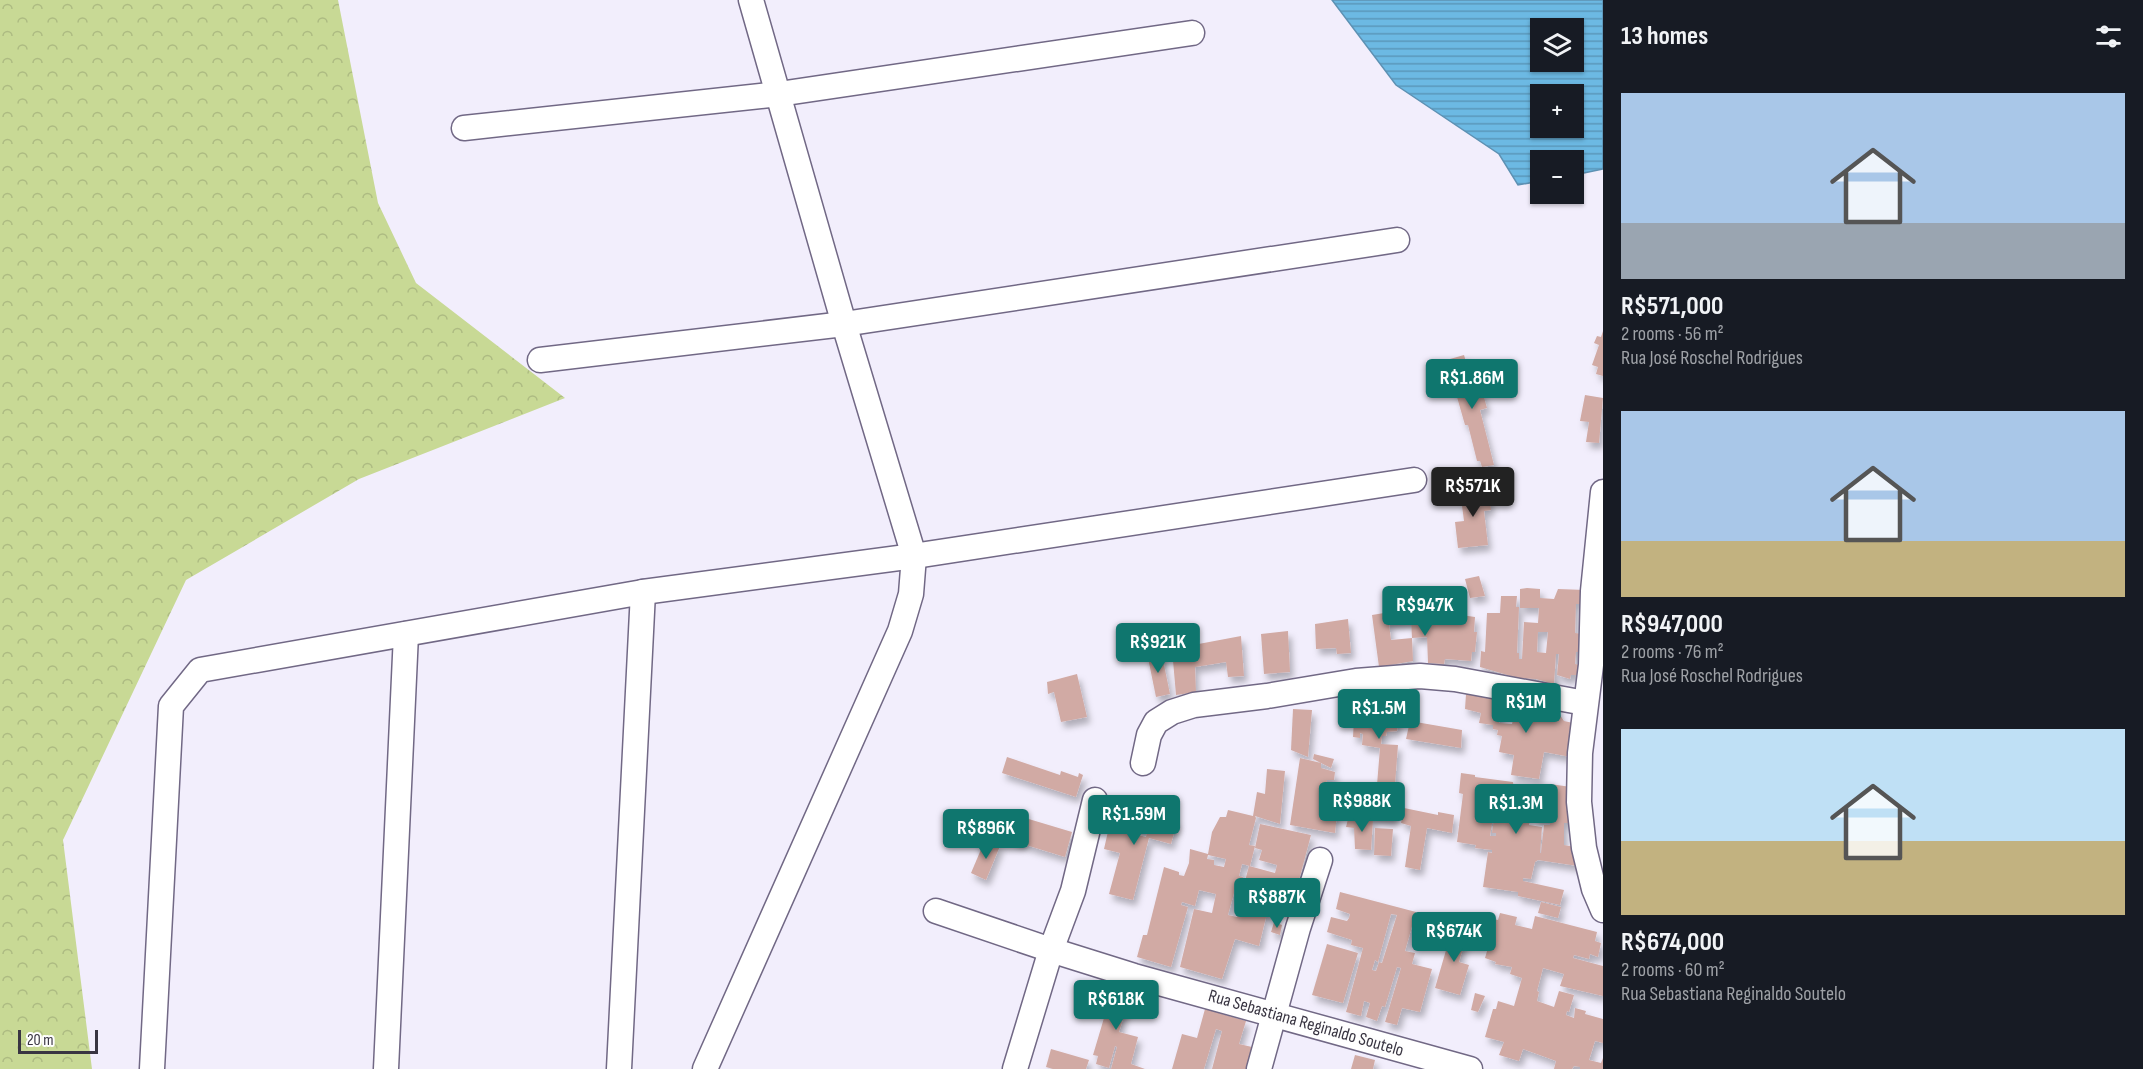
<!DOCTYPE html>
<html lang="en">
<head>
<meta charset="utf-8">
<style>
	body { margin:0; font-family:"Sofia Sans Condensed",sans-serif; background:#242831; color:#f1f3f6; height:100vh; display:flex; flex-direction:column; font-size:22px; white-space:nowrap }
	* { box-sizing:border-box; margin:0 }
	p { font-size:20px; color:#9ea1a6 }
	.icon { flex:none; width:33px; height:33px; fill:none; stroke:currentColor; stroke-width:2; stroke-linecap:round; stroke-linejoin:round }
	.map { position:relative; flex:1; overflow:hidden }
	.side { display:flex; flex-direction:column; background:#171b24; width:540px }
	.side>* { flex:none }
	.buttons { position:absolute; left:1530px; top:18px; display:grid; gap:12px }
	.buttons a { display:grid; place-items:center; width:54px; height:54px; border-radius:0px; background:#171b24; box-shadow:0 2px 4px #0004; font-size:30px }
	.scale { position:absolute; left:18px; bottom:15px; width:80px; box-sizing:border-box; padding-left:6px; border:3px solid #393542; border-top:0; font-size:16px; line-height:21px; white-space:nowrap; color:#393542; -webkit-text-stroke:4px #fefefe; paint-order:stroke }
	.price { position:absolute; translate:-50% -51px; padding:0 14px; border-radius:6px; background:#0f766e; color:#fff; font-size:20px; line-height:39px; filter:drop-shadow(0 2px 3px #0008) }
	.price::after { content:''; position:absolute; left:50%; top:36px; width:18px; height:14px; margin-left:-9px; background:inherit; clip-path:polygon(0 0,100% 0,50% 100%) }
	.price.current { background:#222; color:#fff }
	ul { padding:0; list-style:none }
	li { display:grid; align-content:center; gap:12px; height:318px; padding:0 18px }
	li span { display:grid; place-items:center; height:186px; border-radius:0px; color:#555 }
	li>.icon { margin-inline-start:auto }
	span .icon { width:108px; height:108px; fill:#fffc; stroke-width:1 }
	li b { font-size:26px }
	h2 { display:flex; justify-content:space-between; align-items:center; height:72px; padding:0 18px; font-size:26px }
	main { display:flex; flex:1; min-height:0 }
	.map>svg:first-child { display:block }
</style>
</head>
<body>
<main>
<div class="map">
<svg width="1603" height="1069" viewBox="0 0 1603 1069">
	<defs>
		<pattern id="forest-crowns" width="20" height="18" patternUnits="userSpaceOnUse" patternTransform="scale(1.5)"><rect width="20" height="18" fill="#c8d995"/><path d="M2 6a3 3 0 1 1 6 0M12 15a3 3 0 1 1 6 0" fill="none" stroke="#adbb82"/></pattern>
		<pattern id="water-rules" width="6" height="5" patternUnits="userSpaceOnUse" patternTransform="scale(1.5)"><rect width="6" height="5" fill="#6cb9e3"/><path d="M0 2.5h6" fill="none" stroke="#5a97ba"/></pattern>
		<filter id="shadow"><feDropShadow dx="3.5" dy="6" stdDeviation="3" flood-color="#0004"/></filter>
	</defs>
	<rect width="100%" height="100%" fill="#f2eefc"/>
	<polygon fill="url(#forest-crowns)" points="0,0 338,0 378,203 416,283 565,398 359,479 186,580 63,840 92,1069 0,1069"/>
	<path fill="url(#water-rules)" stroke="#5d91b3" stroke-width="1.5" fill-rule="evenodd" d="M1332,0H1603V169L1574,175V160H1540V181L1518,185L1499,154L1396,85ZM1540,28H1574V62H1540ZM1540,94H1574V128H1540Z"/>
	<g fill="#d1aaa4" fill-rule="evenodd" filter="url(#shadow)">
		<polygon points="1603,331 1603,376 1596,374 1598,367 1592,365 1599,345 1594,343 1597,336 1601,337"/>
		<polygon points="1464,355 1475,391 1482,390 1487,408 1480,410 1494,465 1482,467 1480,461 1477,461 1468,425 1465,425 1453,383 1456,382 1450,359"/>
		<polygon points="1585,395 1603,398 1599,443 1586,442 1589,422 1580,421"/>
		<polygon points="1488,486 1491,510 1484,511 1488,545 1458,548 1455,522 1464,521 1460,490"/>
		<polygon points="1479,576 1485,596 1470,598 1465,579"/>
		<path d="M1527,588L1540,589V598L1554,599L1558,589L1585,590L1584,604H1576L1575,633L1583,634L1581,652H1576L1575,664L1580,665L1579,675H1571L1570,679L1557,675L1559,654H1556L1554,684L1536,679L1518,678L1480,667L1481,651L1485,652L1487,613H1500L1501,596H1517L1516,607H1519L1517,653H1519V659H1522L1524,622L1538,623L1539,608H1520V589ZM1538,632H1548L1546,653L1537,652Z"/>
		<polygon points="1426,606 1428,626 1429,614 1447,616 1447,613 1475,617 1474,632 1477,632 1475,652 1472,652 1471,661 1445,659 1444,664 1428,663 1427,637 1412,638 1411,621 1389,624 1391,640 1412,638 1413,661 1379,667 1372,615"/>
		<polygon points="1348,619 1351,653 1337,654 1336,648 1316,649 1315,624"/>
		<polygon points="1288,631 1290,672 1264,674 1261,634"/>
		<polygon points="1241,636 1244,676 1228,677 1226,662 1195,667 1196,692 1176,695 1172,649"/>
		<polygon points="1161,650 1170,694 1156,697 1147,653"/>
		<polygon points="1077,674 1087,717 1061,722 1054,692 1048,694 1047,682"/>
		<polygon points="1466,694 1503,701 1499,723 1512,724 1516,706 1558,712 1564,721 1573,723 1571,757 1544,752 1539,779 1511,775 1514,755 1499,752 1502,736 1497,735 1498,730 1493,729 1493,725 1479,723 1481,713 1465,709"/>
		<polygon points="1355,700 1389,703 1389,711 1399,712 1397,731 1387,732 1386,736 1382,736 1381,744 1398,745 1394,798 1376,797 1380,748 1362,745 1363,734 1360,733 1360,738 1353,737"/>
		<polygon points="1293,709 1312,710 1308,757 1291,750"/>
		<polygon points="1410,721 1462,730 1461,748 1406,739"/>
		<polygon points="1314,754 1334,759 1331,768 1321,763 1321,768 1335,772 1334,780 1327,780 1325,793 1339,795 1335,833 1290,825 1300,758 1321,763 1313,759"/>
		<polygon points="1007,757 1060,775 1061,771 1078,777 1079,773 1083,775 1076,797 1002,773"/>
		<path d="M1267,769L1285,771L1280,824L1255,816L1256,818L1249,845L1255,846L1250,866L1242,864L1239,876L1243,877L1239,890L1235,889L1228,915L1237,917L1240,906L1252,910L1259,884L1245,881L1249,866L1275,873L1277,865L1259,860L1262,850L1255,848L1260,824L1311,835L1299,880L1305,881L1293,911L1269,905L1259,946L1235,939L1222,979L1180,967L1194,909L1212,913L1216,894L1199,890L1195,906L1182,902L1181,905L1188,907L1171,967L1137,957L1143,935H1147L1164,867L1179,872V875L1184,876L1189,863L1190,849L1208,854L1212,832L1220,817H1226L1228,810L1253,816L1257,792L1265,794ZM1208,855L1226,859L1224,867L1214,865V860L1207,859Z"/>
		<polygon points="1461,773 1475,775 1475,777 1513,782 1514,788 1527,790 1525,803 1496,799 1490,836 1496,836 1496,833 1492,833 1494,818 1499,819 1499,814 1517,816 1518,819 1530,820 1529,825 1542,827 1540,853 1541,853 1544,825 1550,825 1550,821 1534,819 1537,805 1547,806 1550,784 1571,787 1571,823 1564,823 1564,845 1580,848 1578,866 1538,860 1535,862 1531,879 1523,878 1523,881 1564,890 1560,905 1518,896 1518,892 1483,887 1488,852 1492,853 1492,850 1475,848 1476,845 1457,842 1463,794 1459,793"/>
		<polygon points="1349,793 1371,797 1371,799 1382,800 1395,808 1394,821 1343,814 1345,800 1349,801"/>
		<polygon points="1116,805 1177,822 1171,844 1149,838 1133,900 1109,894 1120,853 1104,849 1109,827 1146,837 1147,832 1111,822"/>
		<polygon points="1404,808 1438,815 1438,812 1454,815 1452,833 1427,828 1420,870 1405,867 1411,826 1401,823"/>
		<polygon points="1022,817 1072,832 1065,857 1013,841"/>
		<polygon points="1348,819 1373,820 1371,850 1355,849 1354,828 1346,827"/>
		<polygon points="1375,828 1393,829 1391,856 1374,855"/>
		<polygon points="985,840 1000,846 986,880 971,873"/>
		<path d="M1340,892L1416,912L1405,951L1415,953L1412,964L1432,969L1420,1012L1402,1008L1397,1025L1385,1022L1401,968L1397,967L1385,1007L1382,1006L1377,1021L1366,1017L1370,1003L1364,1001L1361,1016L1346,1012L1363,948L1351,945L1352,940L1327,932L1331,917L1347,921L1349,918L1350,914L1336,909ZM1391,914L1397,915L1382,963L1379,962L1376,971L1372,970L1375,960L1378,962Z"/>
		<polygon points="1541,902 1561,907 1558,918 1538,913"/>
		<polygon points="1500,913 1517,917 1515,925 1532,929 1535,916 1597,932 1595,941 1601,943 1598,957 1590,954 1589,959 1574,955 1573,958 1603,966 1603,996 1560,986 1564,974 1543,968 1537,991 1539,992 1537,1001 1554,1007 1559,991 1574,995 1569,1012 1567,1011 1566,1015 1574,1018 1575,1008 1586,1011 1585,1014 1603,1019 1603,1043 1595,1041 1589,1060 1601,1063 1603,1058 1603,1069 1580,1069 1580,1067 1574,1066 1572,1069 1554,1069 1556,1061 1523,1049 1519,1061 1499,1055 1504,1042 1485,1037 1493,1009 1496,1009 1498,1001 1514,1006 1522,978 1510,974 1512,967 1495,964 1496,962 1485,958 1492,934 1476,929 1479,916 1498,920"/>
		<polygon points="1274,922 1282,925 1280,935 1271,932"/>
		<polygon points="1454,923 1469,927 1459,962 1469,965 1460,995 1435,988"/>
		<polygon points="1327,944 1358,953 1343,1003 1312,995"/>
		<polygon points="1112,981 1133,987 1119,1032 1138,1037 1131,1064 1145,1069 1111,1069 1117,1047 1115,1046 1109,1068 1096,1064 1098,1056 1093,1055 1104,1018 1102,1017"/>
		<polygon points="1475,993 1485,996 1478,1012 1471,1010"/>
		<polygon points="1205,1009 1246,1021 1239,1044 1252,1047 1246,1069 1212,1069 1222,1031 1216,1029 1204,1069 1172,1069 1182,1034 1197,1038"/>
		<polygon points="1051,1049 1089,1060 1086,1069 1053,1069 1046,1067"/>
		<polygon points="1355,1055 1375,1060 1373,1069 1351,1069"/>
	</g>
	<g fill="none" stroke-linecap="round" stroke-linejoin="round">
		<g stroke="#716885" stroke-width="27">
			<g id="street">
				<polyline points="464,128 779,94 1192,33"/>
				<polyline points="540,360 844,324 1397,240"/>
				<polyline points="1603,492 1593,591 1591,665 1580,753 1579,802 1584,848 1594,889 1603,910"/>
				<polyline points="643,592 914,556 1414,480"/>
				<polyline points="1143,763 1149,735 1156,722 1172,712 1194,705 1267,696 1356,681 1420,676 1455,679 1585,703"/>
				<polyline points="936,911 1051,950 1134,976 1470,1069"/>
				<polyline points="152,1069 171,706 200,670 643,592 619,1069"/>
				<polyline points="386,1069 406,634"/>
				<polyline points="705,1069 900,631 911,594 914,556 844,324 751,0"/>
				<polyline points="1015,1069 1051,950 1073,891 1095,800"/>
				<polyline points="1259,1069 1298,928 1320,860"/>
			</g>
		</g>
		<use href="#street" stroke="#fff" stroke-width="24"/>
	</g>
	<g text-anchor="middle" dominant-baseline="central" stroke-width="6" stroke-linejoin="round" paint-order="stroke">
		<g font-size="18" fill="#393542" stroke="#fefefe">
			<text transform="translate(1306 1023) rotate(16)">Rua Sebastiana Reginaldo Soutelo</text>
		</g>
	</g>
</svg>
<div class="buttons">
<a><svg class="icon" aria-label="layers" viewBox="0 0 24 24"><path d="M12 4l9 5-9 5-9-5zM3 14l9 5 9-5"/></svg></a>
<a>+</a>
<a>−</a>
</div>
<div class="scale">20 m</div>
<b class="price" style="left:1472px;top:410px">R$1.86M</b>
<b class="price current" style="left:1473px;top:518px">R$571K</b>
<b class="price" style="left:1425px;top:637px">R$947K</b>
<b class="price" style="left:1158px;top:674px">R$921K</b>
<b class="price" style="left:1526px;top:734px">R$1M</b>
<b class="price" style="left:1379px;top:740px">R$1.5M</b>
<b class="price" style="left:1362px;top:833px">R$988K</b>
<b class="price" style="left:1516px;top:835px">R$1.3M</b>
<b class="price" style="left:1134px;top:846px">R$1.59M</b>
<b class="price" style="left:986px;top:860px">R$896K</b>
<b class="price" style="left:1277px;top:929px">R$887K</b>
<b class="price" style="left:1454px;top:963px">R$674K</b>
<b class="price" style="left:1116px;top:1031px">R$618K</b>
</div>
<section class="side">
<h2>13 homes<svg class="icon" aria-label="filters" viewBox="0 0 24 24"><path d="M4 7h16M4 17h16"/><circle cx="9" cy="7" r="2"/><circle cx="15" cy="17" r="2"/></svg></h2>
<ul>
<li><span style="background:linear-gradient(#a9c7e8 70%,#9aa5b1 0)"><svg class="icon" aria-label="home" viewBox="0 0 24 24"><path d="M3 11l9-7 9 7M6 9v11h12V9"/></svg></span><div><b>R$571,000</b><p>2 rooms · 56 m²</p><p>Rua José Roschel Rodrigues</p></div></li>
<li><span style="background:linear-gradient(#a9c7e8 70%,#c2b280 0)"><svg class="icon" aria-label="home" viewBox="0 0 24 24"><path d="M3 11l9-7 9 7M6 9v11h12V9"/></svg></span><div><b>R$947,000</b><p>2 rooms · 76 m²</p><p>Rua José Roschel Rodrigues</p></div></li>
<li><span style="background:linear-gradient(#bfe0f5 60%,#c2b280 0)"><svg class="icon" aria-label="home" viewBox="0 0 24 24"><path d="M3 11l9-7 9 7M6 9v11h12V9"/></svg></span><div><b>R$674,000</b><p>2 rooms · 60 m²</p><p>Rua Sebastiana Reginaldo Soutelo</p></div></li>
</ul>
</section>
</main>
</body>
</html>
